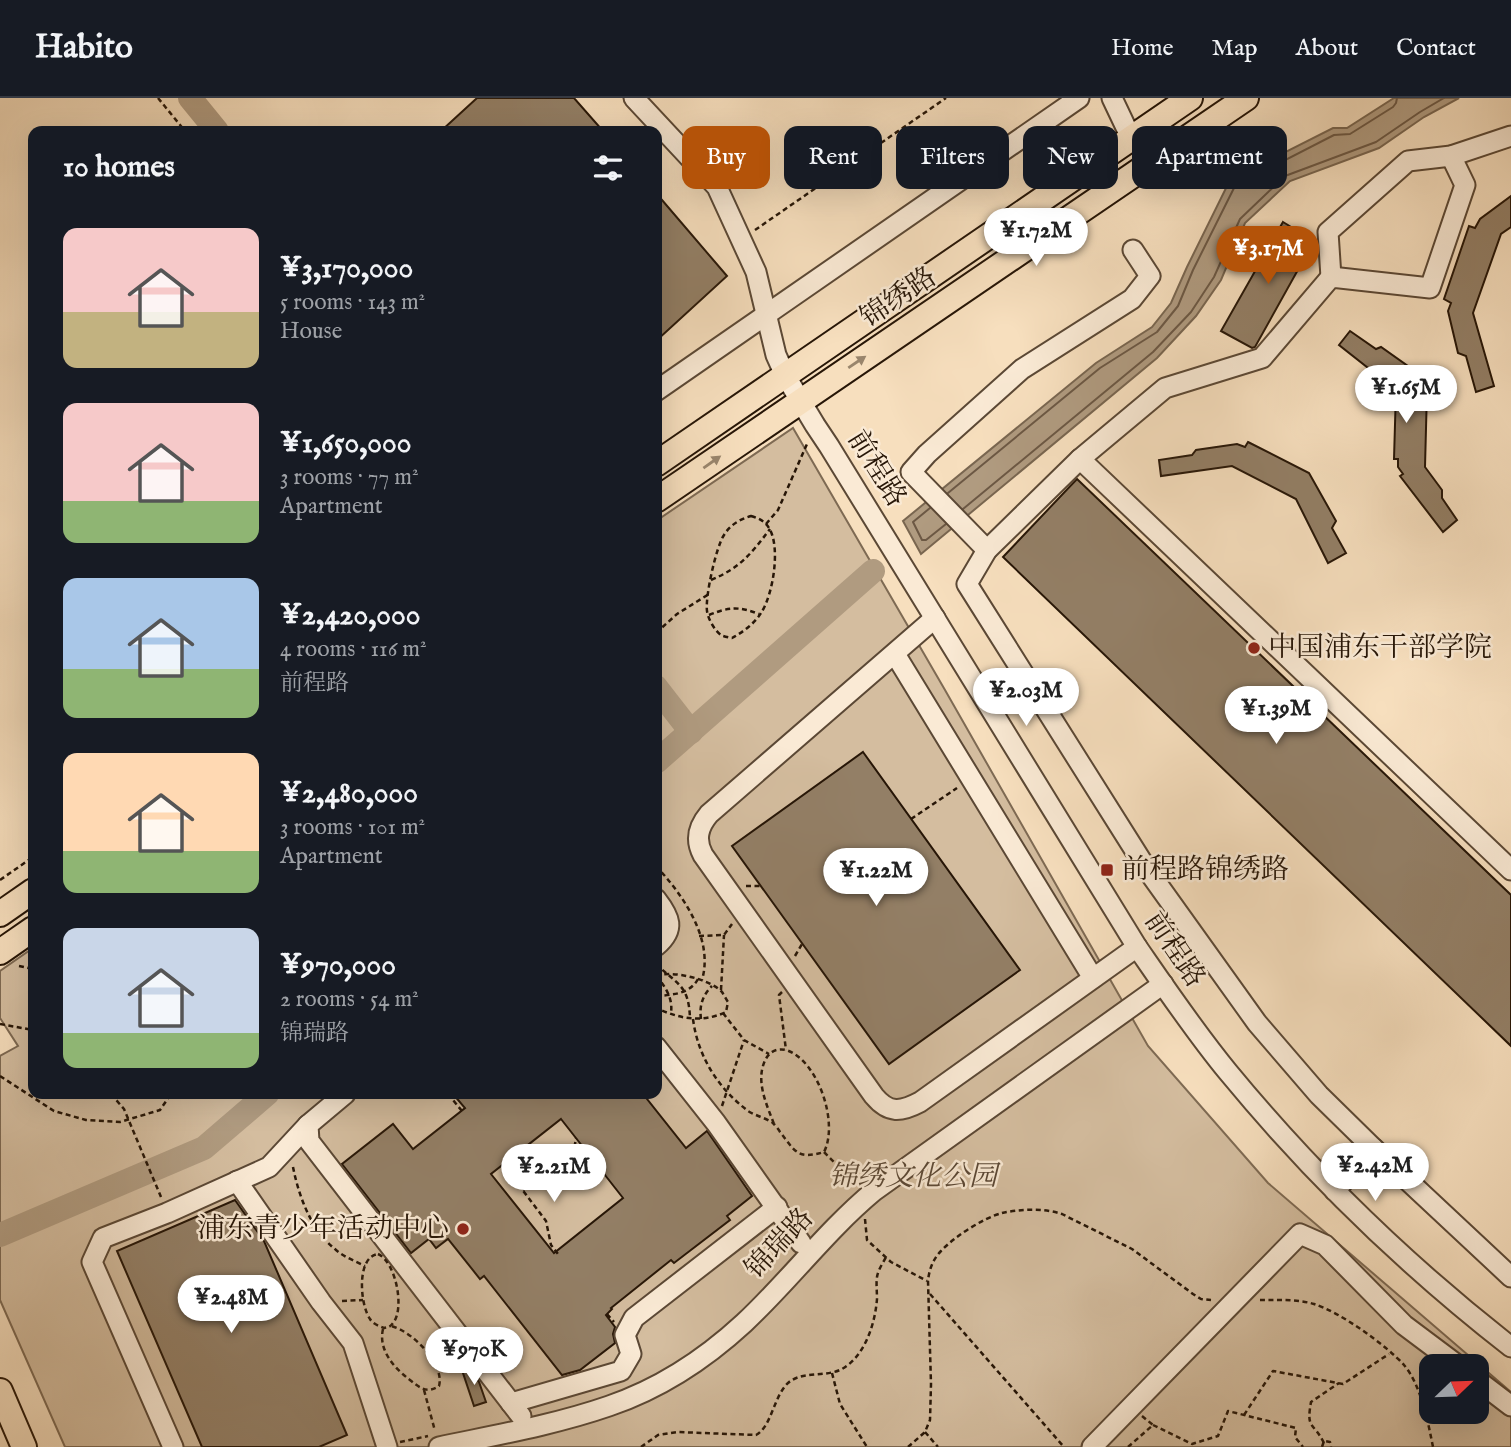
<!DOCTYPE html>
<html lang="en">
<head>
<meta charset="utf-8">
<style>
	body { margin:0; font-family:"IM FELL English","Noto Serif SC",serif; background:#20242c; color:#f1f3f6; height:100vh; display:flex; flex-direction:column; font-size:26px; white-space:nowrap }
	* { box-sizing:border-box; margin:0 }
	p { font-size:23px; color:#9ea1a6 }
	.icon { flex:none; width:38px; height:38px; fill:none; stroke:currentColor; stroke-width:2; stroke-linecap:round; stroke-linejoin:round }
	.map { position:relative; flex:1; overflow:hidden }
	.side { position:absolute; left:28px; top:28px; width:634px; height:973px; display:flex; flex-direction:column; background:#171b24; border-radius:14px; box-shadow:0 7px 28px #0002 }
	.side>* { flex:none }
	.guide { position:absolute; left:682px; top:28px; width:665px; height:63px; display:flex; gap:14px }
	.needle { width:46px; rotate:67deg }
	.controls { position:absolute; left:1419px; top:1256px; display:grid; gap:14px }
	.controls a { display:grid; place-items:center; width:70px; height:70px; border-radius:14px; background:#171b24; box-shadow:0 7px 28px #0002; font-size:35px }
	.price { position:absolute; translate:-50% -60px; padding:0 16px; border-radius:24px; background:#fff; color:#222; font-size:23px; line-height:46px; filter:drop-shadow(0 2px 4px #0008) }
	.price::after { content:''; position:absolute; left:50%; top:42px; width:21px; height:16px; margin-left:-10px; background:inherit; clip-path:polygon(0 0,100% 0,50% 100%) }
	.price.active { background:#b45309; color:#fff }
	ul { padding:0; list-style:none }
	li { display:flex; align-items:center; gap:21px; height:175px; padding:0 35px }
	li span { display:grid; place-items:center; flex:none; width:196px; height:140px; border-radius:14px; color:#555 }
	li>.icon { margin-inline-start:auto }
	span .icon { width:84px; height:84px; fill:#fffc; stroke-width:1 }
	li b { font-size:30px }
	h2 { display:flex; justify-content:space-between; align-items:center; height:84px; padding:0 35px; font-size:30px }
	.tag { padding:0 24px; border-radius:14px; background:#171b24; box-shadow:0 7px 28px #0002; font-size:24px; line-height:63px }
	.tag.active { background:#b45309; color:#fff }
	header { display:flex; align-items:center; gap:42px; box-sizing:border-box; height:98px; padding:0 35px; background:#171b24; border-bottom:2px solid #363941 }
	header strong { font-size:33px }
	nav { display:flex; gap:38px; margin-inline-start:auto; font-size:24px }
	.map>svg:first-child { display:block }
</style>
</head>
<body>
<header>
<strong>Habito</strong>
<nav><a>Home</a><a>Map</a><a>About</a><a>Contact</a></nav>
</header>
<div class="map">
<svg width="1511" height="1349" viewBox="0 0 1511 1349">
	<rect width="100%" height="100%" fill="#f7dfbe"/>
	<filter id="stains"><feTurbulence type="fractalNoise" baseFrequency=".00286" numOctaves="4"/><feColorMatrix values="0 0 0 0 .2 0 0 0 0 .09 0 0 0 0 .02 0 0 0 .5 -.17"/></filter>
	<radialGradient id="worn" r=".72"><stop offset=".6" stop-color="#630" stop-opacity="0"/><stop offset="1" stop-color="#630" stop-opacity=".3"/></radialGradient>
	<path fill="#d4bd9f" stroke="#7e6a53" stroke-width="2" fill-rule="evenodd" d="M793,330L945,592L1148,948L1268,1085L1511,1294V1349H65L0,1202V958L18,948L0,920V873L33,850V996H656V423ZM1432,1269H1477V1314H1432Z"/>
	<polygon fill="#b09b80" stroke="#796650" stroke-width="2" points="1394,0 1459,0 1424,19 1379,50 1290,83 1245,125 1221,182 1196,218 1157,260 921,456 903,423 1096,265 1152,229 1171,205 1187,169 1230,82 1333,30 1347,30"/>
	<g fill="none" stroke-linecap="round" stroke-linejoin="round">
		<g stroke="#6c5844" stroke-width="2">
			<polyline points="948,395 1100,270 1157,234 1178,208 1193,172 1235,88 1334,37 1350,36 1393,9 1396,5 1397,0"/>
			<polyline points="930,410 913,424 922,442 926,442 946,426"/>
			<polyline points="963,411 1153,254 1191,214 1214,179 1240,121 1285,78 1376,44 1420,14 1444,0"/>
		</g>
		<g stroke="#b09b80" stroke-width="24">
			<polyline points="190,0 217,33"/>
			<polyline points="656,589 691,634"/>
			<polyline points="656,664 873,473"/>
			<polyline points="0,1137 204,1050 267,996"/>
		</g>
	</g>
	<g fill="#937f66" stroke="#271607" stroke-width="2" fill-rule="evenodd">
		<polygon points="477,0 574,0 603,33 441,33"/>
		<polygon points="656,95 727,178 656,243"/>
		<polygon points="1511,98 1511,129 1501,136 1473,215 1494,288 1476,294 1466,258 1458,255 1448,213 1451,205 1444,201 1469,128 1475,130 1480,121"/>
		<polygon points="1283,124 1314,143 1255,249 1252,250 1221,233"/>
		<polygon points="1350,233 1376,251 1381,249 1422,278 1421,292 1427,292 1425,369 1442,392 1442,400 1457,422 1443,434 1400,378 1403,376 1398,369 1398,361 1394,361 1396,292 1339,247"/>
		<polygon points="1248,344 1309,375 1336,423 1332,430 1346,455 1328,465 1296,401 1232,368 1161,378 1159,362 1192,357 1196,352 1237,346 1245,349"/>
		<polygon points="1077,381 1511,797 1511,948 1003,459"/>
		<polygon points="863,654 1020,872 889,966 732,748"/>
		<path d="M453,996H643L686,1050L707,1033L752,1098L727,1118L730,1122L674,1165L671,1162L611,1210L612,1211L606,1217L615,1229L613,1236L615,1245L580,1272L562,1277L484,1178L480,1181L448,1141L436,1150L429,1141L411,1155L342,1066L393,1026L413,1051L465,1010ZM561,1021L623,1100L554,1155L491,1076Z"/>
		<polygon points="235,1102 264,1143 347,1337 319,1349 202,1349 117,1153"/>
		<polygon points="466,1267 479,1284 486,1304 474,1308 461,1269"/>
	</g>
	<g fill="none" stroke-linecap="round" stroke-linejoin="round">
		<g stroke="#5b4835" stroke-width="23">
			<g id="minor">
				<path d="M634,0L717,89L756,174L776,257L785,277L815,327L829,348L1137,849C1166,891 1195,934 1228,974C1312,1076 1407,1168 1511,1249"/>
				<polyline points="1112,0 1131,40"/>
				<polyline points="1451,58 1465,87 1430,190 1331,179 1262,260 1165,290 1080,361 1511,772"/>
				<polyline points="1331,179 1328,134 1408,63 1451,58 1511,38"/>
				<polyline points="656,293 1079,0"/>
				<polyline points="1080,361 987,452 967,486 1146,770 1257,925 1319,997 1373,1050 1511,1179"/>
				<polyline points="987,452 911,374 927,356 1022,271 1132,201 1150,178 1133,152"/>
				<path d="M935,520L709,716C698,729 695,742 703,757L874,998C889,1016 901,1014 920,1004L1137,849"/>
				<polyline points="895,556 1093,880"/>
				<path d="M656,801C670,819 676,831 656,848"/>
				<polyline points="656,949 716,1025 801,1145"/>
				<polyline points="345,996 308,1027 309,1043 521,1318"/>
				<polyline points="237,1083 321,1204 353,1245 387,1349"/>
				<polyline points="1335,1093 1373,1050"/>
				<polyline points="1477,1282 1511,1308"/>
				<polyline points="511,1305 621,1273 631,1256 625,1237 634,1220 777,1109"/>
				<polyline points="173,1349 92,1164 103,1140 167,1115 269,1069 308,1027"/>
				<path d="M439,1349C496,1337 554,1327 609,1308C659,1291 705,1261 744,1225C789,1183 826,1133 874,1093L1163,886"/>
				<polyline points="1092,1349 1300,1136 1325,1147 1404,1227 1460,1269"/>
			</g>
		</g>
		<g stroke="#271607" stroke-width="28">
			<g id="major">
				<polyline points="656,366 1190,0"/>
				<polyline points="656,402 1246,0"/>
				<polyline points="0,816 33,793"/>
				<polyline points="0,854 33,831"/>
				<polyline points="0,1293 24,1349"/>
			</g>
		</g>
		<g stroke="#271607" stroke-width="2.5" stroke-dasharray="5 3.5" stroke-linecap="butt">
			<polyline points="158,0 185,33"/>
			<polyline points="755,132 946,0"/>
			<path d="M751,418C758,420 765,423 769,430C781,449 773,497 761,515C754,526 743,534 732,540C731,540 722,538 721,537C715,533 708,521 707,513C705,499 716,449 724,437C730,427 740,421 751,418Z"/>
			<polyline points="766,426 778,412 807,346"/>
			<path d="M711,482C740,470 751,456 770,431"/>
			<path d="M709,517C729,509 738,508 759,516"/>
			<polyline points="656,535 677,516 709,496"/>
			<polyline points="911,721 957,690"/>
			<path d="M656,768C683,797 714,841 702,882"/>
			<polyline points="0,782 33,759"/>
			<polyline points="746,788 761,788"/>
			<polyline points="699,838 724,837 732,826"/>
			<polyline points="795,858 802,846"/>
			<path d="M656,866C678,887 689,887 690,921"/>
			<polyline points="19,868 33,871"/>
			<path d="M656,878C672,872 710,881 722,894C724,897 726,901 728,904L726,914C702,925 680,921 656,910"/>
			<path d="M656,878C666,889 673,901 671,915"/>
			<polyline points="721,892 724,837"/>
			<polyline points="782,894 779,897 786,952"/>
			<path d="M656,898C672,897 690,896 698,881"/>
			<polyline points="723,915 744,942 769,956"/>
			<path d="M693,921C698,959 718,990 748,1013C756,1018 766,1020 773,1025C775,1027 779,1032 780,1034C795,1053 797,1062 824,1054C839,1025 818,962 786,952C778,950 771,953 767,959C754,980 766,1005 774,1026"/>
			<path d="M701,921C699,907 703,897 712,888"/>
			<polyline points="0,926 33,932"/>
			<polyline points="0,978 54,1013 86,1022 120,1024 160,1012 171,996"/>
			<polyline points="111,996 124,1011 161,1099"/>
			<polyline points="448,996 462,1013"/>
			<polyline points="722,1008 744,942"/>
			<polyline points="824,1054 856,1086"/>
			<polyline points="503,1066 546,1123 551,1147 558,1156"/>
			<path d="M293,1069C299,1099 311,1132 336,1152C344,1159 355,1163 365,1168"/>
			<polyline points="523,1092 574,1052 576,1040"/>
			<polyline points="865,1121 867,1142 891,1164 927,1183"/>
			<path d="M378,1156C396,1164 405,1211 393,1225C390,1229 389,1229 384,1230C379,1228 373,1226 370,1221C360,1207 356,1159 378,1156Z"/>
			<polyline points="930,1196 1064,1349"/>
			<path d="M1260,1202C1278,1202 1297,1201 1314,1206C1340,1214 1386,1247 1404,1267C1421,1287 1428,1324 1433,1349"/>
			<polyline points="342,1203 363,1202"/>
			<polyline points="607,1216 614,1224"/>
			<path d="M383,1231C378,1252 394,1270 410,1282C420,1290 427,1296 439,1288C445,1266 412,1233 391,1228"/>
			<polyline points="437,1270 457,1263"/>
			<polyline points="832,1275 840,1306 867,1349"/>
			<polyline points="424,1292 435,1333"/>
			<polyline points="1244,1317 1273,1273 1343,1286 1389,1256"/>
			<polyline points="1153,1327 1192,1346 1218,1338 1228,1313 1296,1330 1295,1339 1303,1349"/>
			<polyline points="925,1334 938,1349"/>
			<polyline points="400,1344 428,1338"/>
			<path d="M1324,1345C1313,1323 1306,1332 1311,1304L1339,1285"/>
			<path d="M641,1349L658,1337L677,1334L756,1337C771,1329 773,1302 786,1287C799,1272 825,1280 842,1271C865,1258 875,1226 877,1201C877,1193 876,1186 877,1179C878,1172 883,1165 886,1159"/>
			<path d="M908,1349L925,1334L930,1322L931,1286L928,1183C929,1172 933,1161 941,1153C954,1139 983,1120 1002,1115C1021,1111 1044,1110 1062,1116L1132,1151L1193,1196L1201,1201L1211,1202"/>
			<polyline points="1128,1349 1153,1327 1142,1318"/>
			<polyline points="1322,1349 1324,1343 1330,1344 1331,1349"/>
		</g>
		<use href="#minor" stroke="#faead5" stroke-width="19"/>
		<use href="#major" stroke="#f7dfbe" stroke-width="24"/>
	</g>
	<defs><path id="oneway-solid" d="M-6-.8H1V-3.2L6.5 0L1 3.2V.8H-6Z" transform="scale(1.75)"/></defs>
	<g fill="#99856c">
		<use href="#oneway-solid" transform="translate(857 264) rotate(-34)"/>
		<use href="#oneway-solid" transform="translate(712 364) rotate(-35)"/>
	</g>
	<g fill="#8f2418" stroke="#faead5" stroke-width="2.5">
		<circle cx="1254" cy="550" r="7"/>
		<rect x="1100" y="765" width="14" height="14" rx="3.5"/>
		<circle cx="463" cy="1131" r="7"/>
	</g>
	<g text-anchor="middle" dominant-baseline="central" stroke-width="5" stroke-linejoin="round" paint-order="stroke">
		<g font-size="28" fill="#271607" stroke="#faead5">
			<text transform="translate(899 200) rotate(-34)">锦绣路</text>
			<text transform="translate(876 371) rotate(58)">前程路</text>
			<text transform="translate(1174 852) rotate(56)">前程路</text>
			<text transform="translate(780 1146) rotate(-47)">锦瑞路</text>
		</g>
		<g font-size="28" fill="#271607" stroke="#faead5" text-anchor="start">
			<text x="1268" y="550">中国浦东干部学院</text>
			<text x="1121" y="772">前程路锦绣路</text>
			<text x="449" y="1131" text-anchor="end">浦东青少年活动中心</text>
		</g>
		<g font-size="28" font-style="italic" fill="#5b4835" stroke="#faead5">
			<text x="913" y="1079">锦绣文化公园</text>
		</g>
	</g>
	<rect width="100%" height="100%" filter="url(#stains)"/>
	<rect width="100%" height="100%" fill="url(#worn)"/>
</svg>
<div class="controls">
<a><svg class="needle" viewBox="-14 -14 28 28"><path d="M0-13l5 13h-10z" fill="#e53935"/><path d="M0 13l5-13h-10z" fill="#9ea1a6"/></svg></a>
</div>
<b class="price" style="left:1036px;top:170px">¥1.72M</b>
<b class="price active" style="left:1268px;top:188px">¥3.17M</b>
<b class="price" style="left:1406px;top:327px">¥1.65M</b>
<b class="price" style="left:1026px;top:630px">¥2.03M</b>
<b class="price" style="left:1276px;top:648px">¥1.39M</b>
<b class="price" style="left:876px;top:810px">¥1.22M</b>
<b class="price" style="left:1375px;top:1105px">¥2.42M</b>
<b class="price" style="left:554px;top:1106px">¥2.21M</b>
<b class="price" style="left:231px;top:1237px">¥2.48M</b>
<b class="price" style="left:474px;top:1289px">¥970K</b>
<div class="guide">
<a class="tag active">Buy</a>
<a class="tag">Rent</a>
<a class="tag">Filters</a>
<a class="tag">New</a>
<a class="tag">Apartment</a>
</div>
<section class="side">
<h2>10 homes<svg class="icon" aria-label="filters" viewBox="0 0 24 24"><path d="M4 7h16M4 17h16"/><circle cx="9" cy="7" r="2"/><circle cx="15" cy="17" r="2"/></svg></h2>
<ul>
<li><span style="background:linear-gradient(#f6c9c9 60%,#c2b280 0)"><svg class="icon" aria-label="home" viewBox="0 0 24 24"><path d="M3 11l9-7 9 7M6 9v11h12V9"/></svg></span><div><b>¥3,170,000</b><p>5 rooms · 143 m²</p><p>House</p></div></li>
<li><span style="background:linear-gradient(#f6c9c9 70%,#8fb573 0)"><svg class="icon" aria-label="home" viewBox="0 0 24 24"><path d="M3 11l9-7 9 7M6 9v11h12V9"/></svg></span><div><b>¥1,650,000</b><p>3 rooms · 77 m²</p><p>Apartment</p></div></li>
<li><span style="background:linear-gradient(#a9c7e8 65%,#8fb573 0)"><svg class="icon" aria-label="home" viewBox="0 0 24 24"><path d="M3 11l9-7 9 7M6 9v11h12V9"/></svg></span><div><b>¥2,420,000</b><p>4 rooms · 116 m²</p><p>前程路</p></div></li>
<li><span style="background:linear-gradient(#ffd9b3 70%,#8fb573 0)"><svg class="icon" aria-label="home" viewBox="0 0 24 24"><path d="M3 11l9-7 9 7M6 9v11h12V9"/></svg></span><div><b>¥2,480,000</b><p>3 rooms · 101 m²</p><p>Apartment</p></div></li>
<li><span style="background:linear-gradient(#c9d6e8 75%,#8fb573 0)"><svg class="icon" aria-label="home" viewBox="0 0 24 24"><path d="M3 11l9-7 9 7M6 9v11h12V9"/></svg></span><div><b>¥970,000</b><p>2 rooms · 54 m²</p><p>锦瑞路</p></div></li>
</ul>
</section>
</div>
</body>
</html>
